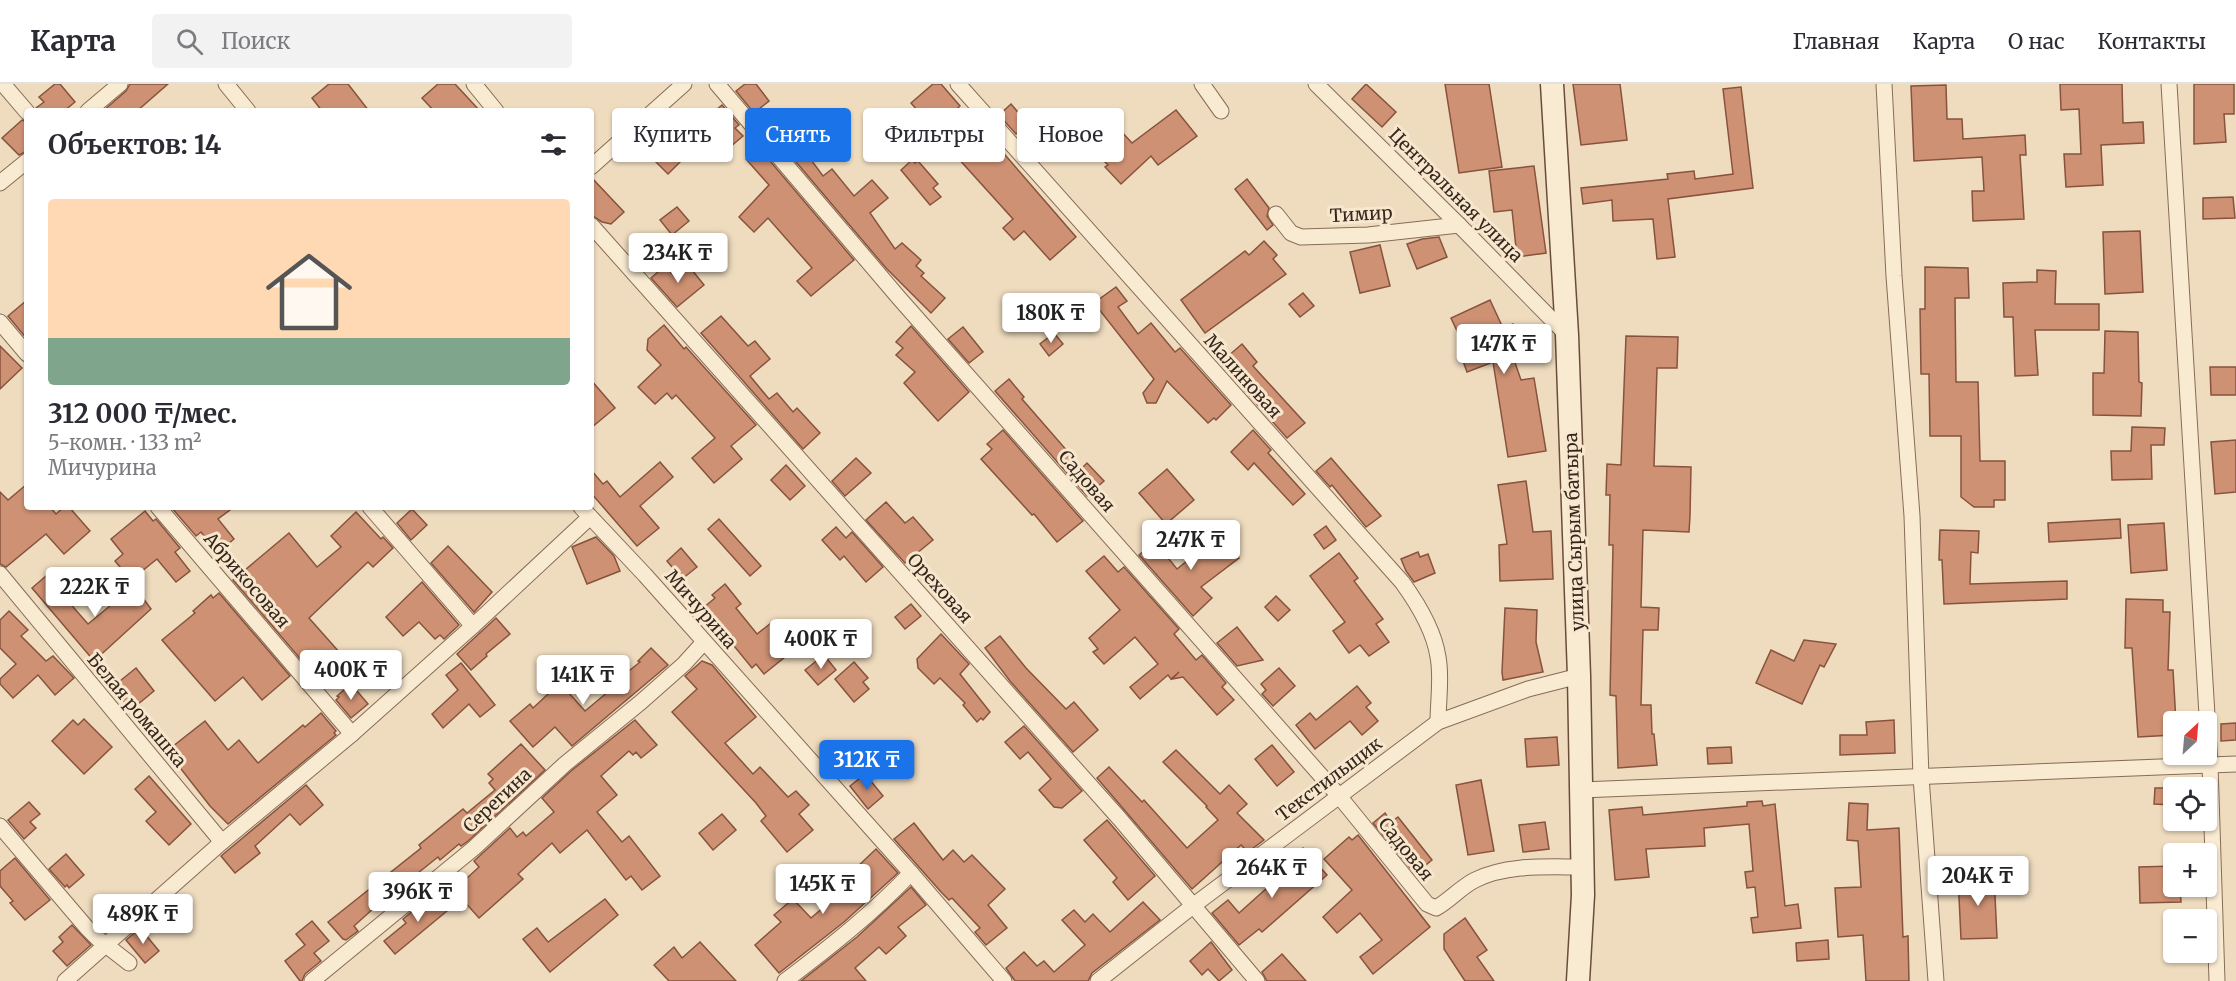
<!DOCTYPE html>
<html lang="ru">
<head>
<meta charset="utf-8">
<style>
	body { margin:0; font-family:Merriweather,serif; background:#f2f2f3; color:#2b2b33; height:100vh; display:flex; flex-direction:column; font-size:22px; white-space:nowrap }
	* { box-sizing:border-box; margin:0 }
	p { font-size:20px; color:#7c7c81 }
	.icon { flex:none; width:33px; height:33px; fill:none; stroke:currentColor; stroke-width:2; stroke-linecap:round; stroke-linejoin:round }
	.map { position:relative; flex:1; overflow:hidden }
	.panel { position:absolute; left:24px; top:24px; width:570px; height:402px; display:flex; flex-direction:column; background:#fff; border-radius:6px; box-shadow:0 2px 4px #0004 }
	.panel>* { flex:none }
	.guide { position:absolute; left:612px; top:24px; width:570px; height:54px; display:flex; gap:12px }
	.needle { width:39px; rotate:26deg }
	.tools { position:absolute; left:2163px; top:627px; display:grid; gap:12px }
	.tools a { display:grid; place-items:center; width:54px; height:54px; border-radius:6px; background:#fff; box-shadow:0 2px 4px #0004; font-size:30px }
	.price { position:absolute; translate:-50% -51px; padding:0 14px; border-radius:6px; background:#fff; color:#222; font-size:20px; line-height:39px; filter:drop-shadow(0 2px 3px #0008) }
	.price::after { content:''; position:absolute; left:50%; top:36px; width:18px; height:14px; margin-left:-9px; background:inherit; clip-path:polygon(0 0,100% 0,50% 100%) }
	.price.on { background:#1a73e8; color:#fff }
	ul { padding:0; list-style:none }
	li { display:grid; align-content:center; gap:12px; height:318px; padding:0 24px }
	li+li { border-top:2px solid #e1e1e2 }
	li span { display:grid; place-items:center; height:186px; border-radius:6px; color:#555 }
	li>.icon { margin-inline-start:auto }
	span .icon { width:108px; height:108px; fill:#fffc; stroke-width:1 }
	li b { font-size:26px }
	h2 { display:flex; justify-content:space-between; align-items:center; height:72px; padding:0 24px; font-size:26px }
	.chip { padding:0 21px; border-radius:6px; background:#fff; box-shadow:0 2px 4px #0004; font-size:21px; line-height:54px }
	.chip.on { background:#1a73e8; color:#fff }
	header { display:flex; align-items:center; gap:36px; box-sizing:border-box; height:84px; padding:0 30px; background:#fff; border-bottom:2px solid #e1e1e2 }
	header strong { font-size:28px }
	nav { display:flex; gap:33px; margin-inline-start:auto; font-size:21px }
	.search { width:420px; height:54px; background:#f2f2f3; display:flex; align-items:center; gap:15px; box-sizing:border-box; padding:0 21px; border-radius:6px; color:#7c7c81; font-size:22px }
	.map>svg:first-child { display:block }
</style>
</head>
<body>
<header>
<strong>Карта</strong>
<div class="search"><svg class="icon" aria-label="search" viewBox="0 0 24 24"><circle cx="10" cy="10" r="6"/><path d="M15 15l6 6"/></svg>Поиск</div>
<nav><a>Главная</a><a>Карта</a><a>О нас</a><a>Контакты</a></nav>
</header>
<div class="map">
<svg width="2236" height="897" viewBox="0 0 2236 897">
	<rect width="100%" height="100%" fill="#efdcbf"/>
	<g fill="#ce9173" stroke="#87533c" stroke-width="1.5">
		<polygon points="55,0 60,0 75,18 64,27 37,27 36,24 44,18 39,13"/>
		<polygon points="168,0 137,27 103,27 126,7 130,0"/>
		<polygon points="329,0 348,0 369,27 322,27 312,14"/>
		<polygon points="438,0 455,0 480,27 434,27 422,14"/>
		<polygon points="745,0 756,0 769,17 754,29 736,7"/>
		<polygon points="933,0 941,0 960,22 934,45 911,19"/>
		<polygon points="1366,0 1396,28 1382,43 1352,15"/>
		<polygon points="1445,0 1489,0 1502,83 1459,89"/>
		<polygon points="1573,0 1620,0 1627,56 1581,61"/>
		<polygon points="2060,0 2122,0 2123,39 2143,38 2144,59 2101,61 2103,101 2066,103 2064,70 2081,70 2079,25 2061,26"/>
		<polygon points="2194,0 2234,0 2234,30 2224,30 2226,58 2194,60"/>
		<polygon points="1946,1 1947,35 1962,35 1963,55 2025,51 2026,71 2020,71 2024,135 1973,137 1972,107 1984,107 1982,73 1914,77 1911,2"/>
		<polygon points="1741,3 1753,104 1668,115 1675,173 1657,175 1653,135 1613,137 1612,116 1583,120 1581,104 1668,95 1667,90 1694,87 1695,95 1733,90 1723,5"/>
		<polygon points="1011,20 1028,40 1016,50 999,31"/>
		<polygon points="722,21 739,41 735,44 743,52 723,69 699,40"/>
		<polygon points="1176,26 1197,52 1158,81 1151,72 1121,100 1105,83 1108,81 1096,69 1120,46 1132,59"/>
		<polygon points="791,30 810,54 800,61 823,92 832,85 854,112 872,96 888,114 870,129 895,165 902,159 921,176 916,182 924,189 921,192 945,214 931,229 886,184 774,52 781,46 777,40"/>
		<polygon points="22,36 27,38 27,67 19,71 2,54"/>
		<polygon points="667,38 685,56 671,69 680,78 668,90 641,63"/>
		<polygon points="987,48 1001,63 999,64 1076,153 1050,176 1024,147 1014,156 1003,144 1013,135 957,73"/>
		<polygon points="759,64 854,176 811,212 797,197 812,184 768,134 754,148 739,133 769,101 746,75"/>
		<polygon points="912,76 915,79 918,77 938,100 933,104 941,113 930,121 901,86"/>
		<polygon points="1534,82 1546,169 1517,173 1512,126 1494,128 1489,87"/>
		<polygon points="591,93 624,128 611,140 602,138 591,131"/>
		<polygon points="1247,95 1269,124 1267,132 1273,141 1267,146 1235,105"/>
		<polygon points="2233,113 2235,134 2203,135 2203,114"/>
		<polygon points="677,123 689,137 672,151 660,136"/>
		<polygon points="2140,147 2143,208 2105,210 2103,148"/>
		<polygon points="1439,153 1447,173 1417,185 1407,160 1422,155"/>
		<polygon points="1264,157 1277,171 1273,175 1286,190 1205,249 1181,216 1245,167 1249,171"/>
		<polygon points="1380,161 1390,202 1360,209 1350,168"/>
		<polygon points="688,181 704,201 677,223 651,194 665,182 675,193"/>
		<polygon points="1925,183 1968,184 1969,214 1955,214 1956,298 1978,298 1980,377 2005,377 2005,416 1994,416 1994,423 1974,423 1961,413 1961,352 1930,352 1929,290 1921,290 1920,225 1925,225"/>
		<polygon points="2037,186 2056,187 2055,220 2099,220 2099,246 2035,246 2038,291 2015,292 2013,233 2004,233 2003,199 2037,198"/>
		<polygon points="1116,203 1127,217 1118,223 1138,250 1151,239 1175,268 1180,264 1231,321 1216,336 1214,334 1208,339 1167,297 1156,319 1147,319 1143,309 1154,295 1094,219"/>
		<polygon points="1303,209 1314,222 1300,233 1289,220"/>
		<polygon points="27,216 27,255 8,232"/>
		<polygon points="1490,216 1503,244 1513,240 1515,245 1525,241 1532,259 1511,267 1521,296 1534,294 1546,367 1508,373 1493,278 1467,288 1459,266 1465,264 1451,234"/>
		<polygon points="721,232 748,262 755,257 770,275 750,292 769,315 777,309 793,328 797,324 820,349 803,365 701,249"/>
		<polygon points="664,241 684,265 686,263 756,341 731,362 742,375 714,399 692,374 715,354 676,311 672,315 667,309 655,320 638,303 661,281 647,266 648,255"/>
		<polygon points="911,242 969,308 938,337 904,299 915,288 896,271 903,264 896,258"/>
		<polygon points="963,243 983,268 969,279 948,255"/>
		<polygon points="2105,247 2138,248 2139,298 2142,299 2141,332 2093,331 2093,289 2104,289"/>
		<polygon points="1054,249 1063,260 1049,272 1040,260"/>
		<polygon points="1626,252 1678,253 1677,284 1657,284 1654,382 1691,383 1690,432 1689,448 1643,446 1641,523 1659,524 1658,546 1643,546 1641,621 1651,621 1652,650 1654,650 1657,681 1618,684 1616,612 1610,611 1613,461 1609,461 1610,411 1606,411 1607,380 1621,381"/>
		<polygon points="1242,260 1257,278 1253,282 1305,339 1287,354 1220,279"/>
		<polygon points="0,262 22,284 0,305"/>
		<polygon points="2210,283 2236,283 2236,311 2211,311"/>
		<polygon points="1009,295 1024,313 1022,315 1082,384 1087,379 1104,397 1087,412 995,307"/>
		<polygon points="591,296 615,324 591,344"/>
		<polygon points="2132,343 2165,344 2164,361 2151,361 2152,395 2112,396 2111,367 2131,367"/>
		<polygon points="1003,346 1083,437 1057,458 1034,430 1032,431 981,375 992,365 987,360"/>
		<polygon points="1253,346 1271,366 1268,369 1305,410 1293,421 1254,379 1248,386 1231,368"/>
		<polygon points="2236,356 2236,408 2215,410 2211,358"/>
		<polygon points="856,374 871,389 845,412 832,397"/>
		<polygon points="1331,374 1381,432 1366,443 1332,401 1330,403 1316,387"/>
		<polygon points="660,378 673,393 640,422 659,444 637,462 591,409 591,386 603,400 607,397 620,413"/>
		<polygon points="786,381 805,402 790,416 771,396"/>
		<polygon points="1167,385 1194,416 1166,440 1139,409"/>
		<polygon points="1526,397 1533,448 1551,447 1553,495 1500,497 1499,461 1507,460 1498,401"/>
		<polygon points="27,400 27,423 50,423 56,430 64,423 69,423 90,447 64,470 46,450 6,483 0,480 0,408 8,416"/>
		<polygon points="886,418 905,439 913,433 933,456 905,479 866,436"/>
		<polygon points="171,423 234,423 218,435 234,455 218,469 201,448 196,452"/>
		<polygon points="412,425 427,441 411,456 397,439"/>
		<polygon points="145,427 153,437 156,435 180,464 175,468 190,487 176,498 157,475 131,496 115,477 123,470 111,455"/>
		<polygon points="356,428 381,455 383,453 393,464 373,483 368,478 309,534 340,569 315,592 233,496 289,449 317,483 341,463 331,452"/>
		<polygon points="719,435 761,482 750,492 708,445"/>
		<polygon points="2120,435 2121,454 2049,458 2048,439"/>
		<polygon points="2164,439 2167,486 2131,489 2128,441"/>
		<polygon points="1326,442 1336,456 1324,465 1314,451"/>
		<polygon points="836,443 846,454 852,448 883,483 866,498 844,472 840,476 822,456"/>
		<polygon points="1940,446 1979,447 1978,469 1971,468 1970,500 2067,497 2067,515 1944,520 1942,476 1939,476"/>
		<polygon points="1220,450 1239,474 1201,503 1212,514 1193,532 1139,471 1155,458 1177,485"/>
		<polygon points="596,453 614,472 620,487 587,500 572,463"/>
		<polygon points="448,462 492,508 474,528 431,479"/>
		<polygon points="681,464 697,483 682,495 667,477"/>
		<polygon points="1418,468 1420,473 1428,470 1435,489 1414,498 1406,487 1401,475"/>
		<polygon points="1339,469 1358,494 1354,497 1383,535 1376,540 1389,558 1369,572 1360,561 1349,569 1333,547 1345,538 1310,492"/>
		<polygon points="1104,472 1118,488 1124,483 1179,545 1174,550 1196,576 1202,571 1226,599 1222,603 1234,616 1217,631 1183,593 1172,595 1179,588 1171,595 1168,591 1140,615 1130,603 1158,580 1135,553 1104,580 1093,568 1098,565 1089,554 1120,526 1086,487"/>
		<polygon points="46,492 88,540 134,502 151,525 94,577 32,504"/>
		<polygon points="422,498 459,541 444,555 440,551 435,555 419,538 403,552 386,533"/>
		<polygon points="725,500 741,520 736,524 757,550 775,536 796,564 764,590 756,580 752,584 703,524 715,514 712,511"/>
		<polygon points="219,509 290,592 262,616 243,593 215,617 162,556 195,529 193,527 211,511 213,514"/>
		<polygon points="1276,512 1290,526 1278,537 1265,523"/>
		<polygon points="2126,515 2163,516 2163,528 2170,528 2168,586 2173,586 2176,638 2174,638 2174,651 2138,653 2132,564 2125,564"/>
		<polygon points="911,520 921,532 905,545 895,533"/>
		<polygon points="1505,524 1537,526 1536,558 1543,588 1503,596 1502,588"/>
		<polygon points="9,527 28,546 21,552 46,577 53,572 74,594 55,611 38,591 13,614 0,600 0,595 16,580 0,564 0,536"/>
		<polygon points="496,534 510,550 486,570 487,572 471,586 457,570"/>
		<polygon points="1237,543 1263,576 1237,582 1217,559"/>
		<polygon points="941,550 969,580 960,590 990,628 983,636 981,634 977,638 963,621 965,619 940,594 934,600 918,584 917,575"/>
		<polygon points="1000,552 1026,584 1066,625 1074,618 1098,646 1073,668 1010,597 985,564"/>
		<polygon points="1804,556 1836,560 1824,583 1820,581 1802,620 1756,599 1771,566 1794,577"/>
		<polygon points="651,564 668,581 572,662 555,643 533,663 510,637 530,620 533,624 560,599 585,627 621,597 619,595 640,578 638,577"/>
		<polygon points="824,571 836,586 818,601 805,586"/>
		<polygon points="702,577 712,581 756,633 725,659 753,690 760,683 788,713 796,707 809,721 799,730 813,746 787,768 761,737 766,732 756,719 672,628 697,605 685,592"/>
		<polygon points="854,578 868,594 863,598 869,605 854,618 835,595"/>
		<polygon points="461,579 495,621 480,633 469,620 443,644 432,630 458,606 446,591"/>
		<polygon points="136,584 154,607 131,626 120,613 123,611 115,601"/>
		<polygon points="1279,584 1295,602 1273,622 1262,610 1266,606 1261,600"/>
		<polygon points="351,600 368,620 351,634 336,616 339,613 337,612"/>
		<polygon points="1357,602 1371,619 1366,623 1378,637 1362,651 1350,637 1315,665 1296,641 1310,629 1316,636"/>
		<polygon points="321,629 336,647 334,649 336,651 228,740 210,722 167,667 205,637 228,666 239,656 258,679 303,641 305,643"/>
		<polygon points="84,635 112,663 84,690 52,657 73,636 78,641"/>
		<polygon points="635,636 657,661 641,674 636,668 633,671 629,667 601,692 617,711 597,728 622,758 629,752 660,792 642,806 631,792 626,796 587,746 560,769 552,759 518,790 523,795 479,834 454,806 479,783 474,777 510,744 517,753 523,748 526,752 554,728 542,714 571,687"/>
		<polygon points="1894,636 1895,669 1840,671 1840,651 1867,651 1866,638"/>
		<polygon points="2236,639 2236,656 2221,657 2221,640"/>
		<polygon points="1024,642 1082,707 1062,724 1054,723 1039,706 1051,695 1028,668 1020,675 1005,658"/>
		<polygon points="1557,653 1559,681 1527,683 1525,655"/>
		<polygon points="521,660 545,686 468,757 461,762 459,760 440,776 438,773 403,801 407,806 390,820 385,814 354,842 358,847 346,856 343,855 328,838 421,764 419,761 463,725 467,729 495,706 489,699 493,695 488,690"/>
		<polygon points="1272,661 1294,688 1277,702 1255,675"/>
		<polygon points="1731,663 1732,679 1708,680 1707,664"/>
		<polygon points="1176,666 1220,710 1229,701 1247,720 1237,729 1264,756 1248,768 1241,761 1192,805 1097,694 1109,683 1142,718 1144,716 1187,764 1218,736 1206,723 1207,722 1163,678"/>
		<polygon points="865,690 883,712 868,725 850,702"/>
		<polygon points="149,692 191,740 169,761 146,737 156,728 135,705"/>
		<polygon points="1481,696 1494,767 1468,771 1456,701"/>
		<polygon points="306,701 323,721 300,741 290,730 255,762 260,769 235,789 221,772"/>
		<polygon points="2155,704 2173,704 2172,721 2154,720"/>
		<polygon points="1762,717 1763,722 1775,720 1785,822 1798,820 1801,844 1753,849 1751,834 1758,833 1755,803 1747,804 1745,788 1753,787 1749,740 1704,744 1705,762 1646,765 1649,793 1615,796 1609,726 1642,723 1643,731 1747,722 1747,718"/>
		<polygon points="29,718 40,730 30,738 36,744 24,755 8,736"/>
		<polygon points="1849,719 1868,720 1867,746 1899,744 1903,853 1908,852 1909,897 1866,897 1863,851 1838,853 1835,804 1861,803 1858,757 1847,756"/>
		<polygon points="1385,729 1391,738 1398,733 1432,776 1415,790 1373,739"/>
		<polygon points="722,730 736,746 713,766 699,749"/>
		<polygon points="1107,736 1155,792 1128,816 1113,798 1117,794 1084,756"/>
		<polygon points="1545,738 1549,765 1523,768 1519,741"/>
		<polygon points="914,739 943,776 953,766 964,778 972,771 1005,805 988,821 1007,844 986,861 975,848 980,844 952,814 949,816 942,809 894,755"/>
		<polygon points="1358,751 1430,843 1373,890 1360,873 1382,856 1360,829 1337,849 1323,833 1352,806 1324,775 1349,753 1352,756"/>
		<polygon points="1303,764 1327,791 1262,848 1259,845 1239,861 1212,829 1228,816 1239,829 1286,787 1281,782"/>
		<polygon points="876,765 898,789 844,838 779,889 755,861 781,838 774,831 793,815 811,834 860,792 855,785"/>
		<polygon points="66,770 84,791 69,804 67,801 65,803 49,785"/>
		<polygon points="15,774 50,816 25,836 10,819 13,817 0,802 0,787"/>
		<polygon points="2174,782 2174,802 2180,802 2181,818 2140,819 2139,783"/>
		<polygon points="1994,791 1997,854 1961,855 1958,792"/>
		<polygon points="911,803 926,821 898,843 906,852 886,870 879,863 855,884 866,897 801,897 857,853"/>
		<polygon points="441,809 453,822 395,870 384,857 406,839 403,835 420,821 423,825"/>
		<polygon points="605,815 618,831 550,888 523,855 537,844 548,858"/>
		<polygon points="1143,818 1160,836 1092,889 1088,897 1015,897 1006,884 1024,868 1037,882 1044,877 1054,888 1085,861 1062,836 1074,826 1085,838 1093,830 1110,848"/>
		<polygon points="1465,834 1487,866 1477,873 1494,897 1465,897 1444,865 1444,850"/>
		<polygon points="312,837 329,857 314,869 321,877 305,890 302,897 300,897 285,877 305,861 296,850"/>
		<polygon points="72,841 91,861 67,882 53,867 63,858 59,853"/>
		<polygon points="140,844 159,867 145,879 126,856"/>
		<polygon points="1828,856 1829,875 1797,877 1796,859"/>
		<polygon points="700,858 736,897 669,897 654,881 674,863 682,874"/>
		<polygon points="1211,858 1232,886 1219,897 1208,885 1202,891 1190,877"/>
		<polygon points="1282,870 1306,897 1267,897 1262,888"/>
	</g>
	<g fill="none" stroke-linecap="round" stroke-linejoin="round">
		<g stroke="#876c57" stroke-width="17">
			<g id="street">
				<polyline points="3,0 27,28"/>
				<polyline points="226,0 248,27"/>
				<polyline points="474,0 496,27"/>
				<path d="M717,0L899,214L1339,712L1427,820L1436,824C1450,816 1461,803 1475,796C1507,780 1547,783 1582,783"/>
				<path d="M958,0L1402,498C1418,520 1434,546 1438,573C1442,593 1438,617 1438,638"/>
				<polyline points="1202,0 1221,27"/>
				<polyline points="1316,0 1459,141 1567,251"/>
				<polyline points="1884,0 1894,192 1912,432 1921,693 1936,897"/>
				<polyline points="2169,0 2210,681 2217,897"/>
				<polyline points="88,27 120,0"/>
				<polyline points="591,83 684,0"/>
				<polyline points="0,99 27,77"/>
				<polyline points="1276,130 1291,149 1301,153 1368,151 1459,141"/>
				<polyline points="591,141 1119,734 1257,897"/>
				<polyline points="0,238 27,270"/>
				<polyline points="158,423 352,650"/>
				<polyline points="370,423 473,542"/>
				<polyline points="581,423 645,491 911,789 1004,897"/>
				<polyline points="0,490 222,758"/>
				<polyline points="1581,706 2236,680"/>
				<polyline points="0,742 87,844 97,854 129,879"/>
				<polyline points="65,897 222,758 352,650 473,542 590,433"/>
				<polyline points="312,897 474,764 565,680 641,618 684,580 704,558"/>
				<path d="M785,897C830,863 873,829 911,789"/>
				<polyline points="1098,897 1194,821 1438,638 1528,605 1579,592"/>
			</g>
		</g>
		<g stroke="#694d3a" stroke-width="25">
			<polyline id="secondary" points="1552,0 1567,251 1579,592 1583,811 1578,897"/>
		</g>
		<use href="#street" stroke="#f9ead2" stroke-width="15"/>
		<use href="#secondary" stroke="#f9ead2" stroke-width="22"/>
	</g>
	<g text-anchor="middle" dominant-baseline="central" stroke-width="6" stroke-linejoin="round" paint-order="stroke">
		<g font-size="18" fill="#36261c" stroke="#f6e7ce">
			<text transform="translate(1456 111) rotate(45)">Центральная улица</text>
			<text transform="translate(1361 130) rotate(-3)">Тимир</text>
			<text transform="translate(1243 292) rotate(48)">Малиновая</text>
			<text transform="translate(1087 397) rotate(49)">Садовая</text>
			<text transform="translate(1574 448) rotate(-92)">улица Сырым батыра</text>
			<text transform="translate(247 496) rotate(49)">Абрикосовая</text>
			<text transform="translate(940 504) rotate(48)">Ореховая</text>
			<text transform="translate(701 525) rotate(49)">Мичурина</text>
			<text transform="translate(137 626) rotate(50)">Белая ромашка</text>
			<text transform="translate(1329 695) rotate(-37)">Текстильщик</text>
			<text transform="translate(497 716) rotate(-43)">Серегина</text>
			<text transform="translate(1406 765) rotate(51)">Садовая</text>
		</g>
	</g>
</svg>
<div class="tools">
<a><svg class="needle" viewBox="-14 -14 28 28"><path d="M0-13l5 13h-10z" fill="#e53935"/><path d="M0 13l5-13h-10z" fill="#7c7c81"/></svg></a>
<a><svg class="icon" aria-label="locate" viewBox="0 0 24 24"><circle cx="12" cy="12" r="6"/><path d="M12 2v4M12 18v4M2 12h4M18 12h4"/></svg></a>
<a>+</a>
<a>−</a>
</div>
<b class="price" style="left:678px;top:200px">234K ₸</b>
<b class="price" style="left:1051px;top:260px">180K ₸</b>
<b class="price" style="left:1504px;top:291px">147K ₸</b>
<b class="price" style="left:1191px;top:487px">247K ₸</b>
<b class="price" style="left:95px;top:534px">222K ₸</b>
<b class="price" style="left:821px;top:586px">400K ₸</b>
<b class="price" style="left:351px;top:617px">400K ₸</b>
<b class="price" style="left:583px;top:622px">141K ₸</b>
<b class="price on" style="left:867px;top:707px">312K ₸</b>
<b class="price" style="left:1272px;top:815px">264K ₸</b>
<b class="price" style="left:1978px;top:823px">204K ₸</b>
<b class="price" style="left:823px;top:831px">145K ₸</b>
<b class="price" style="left:418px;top:839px">396K ₸</b>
<b class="price" style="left:143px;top:861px">489K ₸</b>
<div class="guide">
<a class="chip">Купить</a>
<a class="chip on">Снять</a>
<a class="chip">Фильтры</a>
<a class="chip">Новое</a>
</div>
<section class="panel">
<h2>Объектов: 14<svg class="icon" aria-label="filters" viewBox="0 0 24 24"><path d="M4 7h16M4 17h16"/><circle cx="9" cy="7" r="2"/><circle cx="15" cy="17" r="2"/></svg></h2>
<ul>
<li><span style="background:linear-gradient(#ffd9b3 75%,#7fa58c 0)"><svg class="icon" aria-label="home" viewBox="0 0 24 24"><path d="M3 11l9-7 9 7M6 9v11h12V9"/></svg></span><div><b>312 000 ₸/мес.</b><p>5-комн. · 133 m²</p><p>Мичурина</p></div></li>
</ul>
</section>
</div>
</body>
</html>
